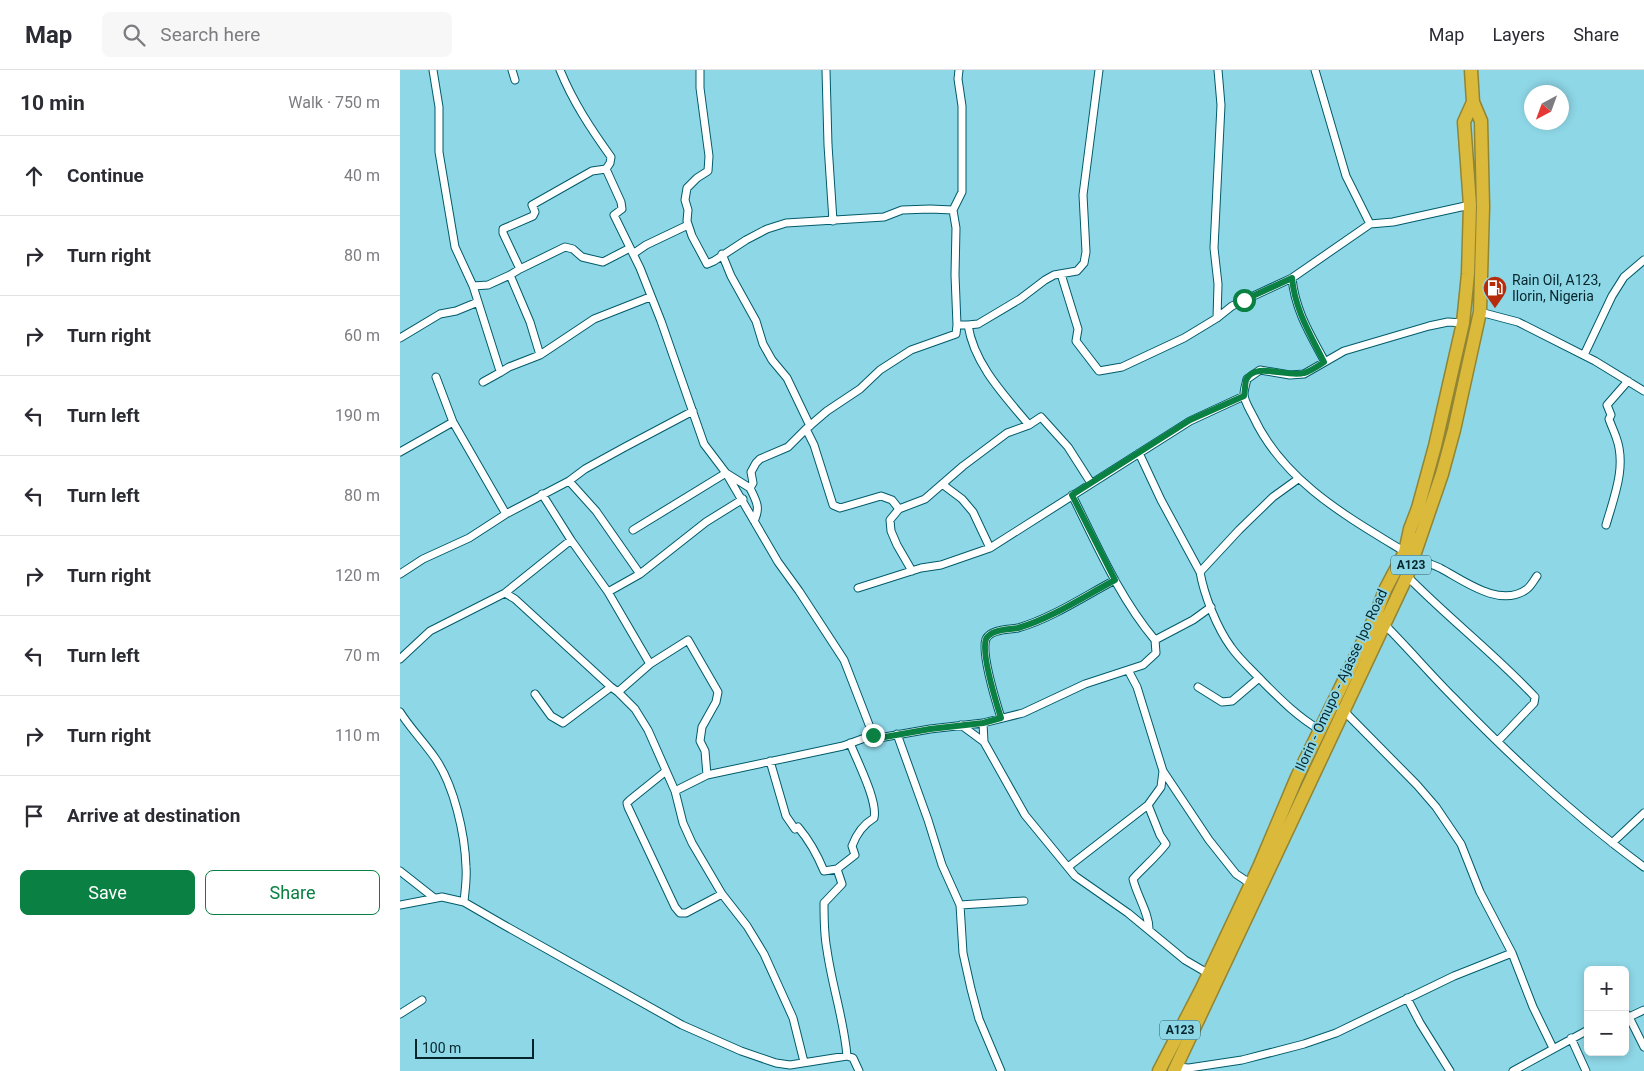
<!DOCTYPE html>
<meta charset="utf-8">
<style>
:root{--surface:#fff;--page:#f7f7f7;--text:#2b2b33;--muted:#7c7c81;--line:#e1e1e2;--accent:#0b8043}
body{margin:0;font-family:Roboto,sans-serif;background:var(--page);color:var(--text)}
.controls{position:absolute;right:15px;bottom:15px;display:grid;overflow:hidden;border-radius:8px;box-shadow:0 2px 8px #0003}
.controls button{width:45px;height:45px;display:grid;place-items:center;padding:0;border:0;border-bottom:1px solid var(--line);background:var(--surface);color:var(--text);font:25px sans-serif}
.compass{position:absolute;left:1124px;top:15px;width:45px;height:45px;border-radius:50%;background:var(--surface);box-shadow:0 2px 8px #0003;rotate:221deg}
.scale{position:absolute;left:15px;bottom:12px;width:119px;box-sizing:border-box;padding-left:5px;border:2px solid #05252b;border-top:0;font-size:14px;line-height:18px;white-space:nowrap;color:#05252b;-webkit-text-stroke:4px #8ed7e7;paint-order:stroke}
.stop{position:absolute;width:15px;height:15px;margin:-11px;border:4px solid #0b8043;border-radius:50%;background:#fff}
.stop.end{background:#0b8043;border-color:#fff;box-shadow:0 1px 5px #0008}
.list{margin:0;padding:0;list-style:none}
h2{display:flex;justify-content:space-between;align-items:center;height:65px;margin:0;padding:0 20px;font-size:21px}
h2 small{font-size:16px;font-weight:400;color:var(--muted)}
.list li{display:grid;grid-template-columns:32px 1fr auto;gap:15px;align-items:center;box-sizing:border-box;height:80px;padding:0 20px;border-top:1px solid var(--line)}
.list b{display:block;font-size:19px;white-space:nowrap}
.list em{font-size:16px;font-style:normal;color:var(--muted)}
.actions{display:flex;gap:10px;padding:15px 20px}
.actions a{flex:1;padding:11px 0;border:1px solid var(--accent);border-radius:8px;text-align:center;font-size:18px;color:var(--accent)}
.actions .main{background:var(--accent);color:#fff}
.icon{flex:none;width:28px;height:28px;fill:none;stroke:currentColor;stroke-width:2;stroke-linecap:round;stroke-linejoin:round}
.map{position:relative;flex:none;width:1244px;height:1001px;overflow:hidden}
header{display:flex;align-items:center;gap:30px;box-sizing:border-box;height:70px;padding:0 25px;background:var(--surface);border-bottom:1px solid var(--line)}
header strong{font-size:24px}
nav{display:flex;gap:28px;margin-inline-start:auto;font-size:18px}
.search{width:350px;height:45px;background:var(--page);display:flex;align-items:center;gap:12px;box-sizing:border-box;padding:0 18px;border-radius:8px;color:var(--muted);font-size:19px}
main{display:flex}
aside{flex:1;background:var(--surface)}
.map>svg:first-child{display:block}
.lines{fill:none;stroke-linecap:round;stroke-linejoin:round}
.street-casing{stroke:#005b6a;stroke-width:9}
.highway-casing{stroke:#908535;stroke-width:15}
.street{stroke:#fff;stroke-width:7}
.highway{stroke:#dbb93b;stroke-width:12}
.route{stroke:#0b8043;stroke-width:6}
.labels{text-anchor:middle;stroke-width:4;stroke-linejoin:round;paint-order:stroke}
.shield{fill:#8ed7e7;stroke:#2e5a63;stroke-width:1}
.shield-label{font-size:12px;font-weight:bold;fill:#05252b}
.poi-label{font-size:14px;fill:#05252b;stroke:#8ed7e7;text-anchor:start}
.street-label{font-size:14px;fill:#05252b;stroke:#8ed7e7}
</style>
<header>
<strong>Map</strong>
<div class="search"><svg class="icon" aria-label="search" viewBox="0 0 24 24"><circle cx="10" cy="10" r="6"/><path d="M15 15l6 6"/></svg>Search here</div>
<nav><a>Map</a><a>Layers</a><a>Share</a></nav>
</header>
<main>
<aside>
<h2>10 min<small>Walk · 750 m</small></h2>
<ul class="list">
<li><svg class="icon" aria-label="ahead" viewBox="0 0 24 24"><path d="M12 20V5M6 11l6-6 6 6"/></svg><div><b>Continue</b></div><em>40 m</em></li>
<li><svg class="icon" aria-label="right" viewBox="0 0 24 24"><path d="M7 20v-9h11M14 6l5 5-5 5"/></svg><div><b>Turn right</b></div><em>80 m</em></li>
<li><svg class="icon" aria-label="right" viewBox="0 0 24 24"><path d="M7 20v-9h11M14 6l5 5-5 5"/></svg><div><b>Turn right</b></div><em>60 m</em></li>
<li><svg class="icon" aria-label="left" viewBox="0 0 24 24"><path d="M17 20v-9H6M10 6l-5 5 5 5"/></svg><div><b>Turn left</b></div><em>190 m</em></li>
<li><svg class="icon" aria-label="left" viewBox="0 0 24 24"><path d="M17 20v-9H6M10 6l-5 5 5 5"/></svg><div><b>Turn left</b></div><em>80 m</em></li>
<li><svg class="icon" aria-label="right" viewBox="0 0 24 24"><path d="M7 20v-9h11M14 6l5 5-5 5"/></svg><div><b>Turn right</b></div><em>120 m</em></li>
<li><svg class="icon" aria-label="left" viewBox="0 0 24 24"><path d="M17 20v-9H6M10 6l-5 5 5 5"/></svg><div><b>Turn left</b></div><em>70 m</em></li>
<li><svg class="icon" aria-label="right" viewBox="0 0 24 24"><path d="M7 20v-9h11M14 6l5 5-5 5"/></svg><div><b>Turn right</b></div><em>110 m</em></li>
<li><svg class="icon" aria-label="arrive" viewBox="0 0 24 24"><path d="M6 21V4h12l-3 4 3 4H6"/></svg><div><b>Arrive at destination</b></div></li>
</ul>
<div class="actions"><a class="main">Save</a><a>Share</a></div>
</aside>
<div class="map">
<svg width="1244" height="1001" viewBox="0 0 1244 1001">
<rect width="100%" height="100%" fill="#8ed7e7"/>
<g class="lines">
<defs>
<path id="street" d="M 33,0 L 39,37 L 39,82 L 55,177 L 73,216 L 99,298 L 101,302 L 109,297 L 140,285
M 112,0 L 115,10
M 160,0 C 173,32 191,59 211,87 L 210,93 L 206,99 L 221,132 L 222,139 L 214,145 L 240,198 L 261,251 L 304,374 L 326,403 L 378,492 L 399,521 L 444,590 L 473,665
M 300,0 L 300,18 L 309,86 L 308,101 L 297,108 L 287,118 L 285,130 L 288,140 L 287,151 L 292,166 L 307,194 L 314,191 L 346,170 L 367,159 L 386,153 L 484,147 L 502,140 L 530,139 L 553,140
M 426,0 L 428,75 L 433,151
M 915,0 L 946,106 L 970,154
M 233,184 L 246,175 L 288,155
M 322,184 L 331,206 L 356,251 L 363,274 L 372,290 L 387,308 L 410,356
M 120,199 L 103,163 L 103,159 L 133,146 L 135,142 L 132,135 L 192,101 L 206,99
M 661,204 L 678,259 L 676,271 L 699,301 L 722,297 L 784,268 L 817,248 L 832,236 L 892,208 L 970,154 L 993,152 L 1070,135
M 110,205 L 120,199 L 165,177 L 173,179 L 182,187 L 203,192 L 230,178
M 892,208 C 895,240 910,264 925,292
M 73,216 L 88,215 L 110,205 L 130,252 L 140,285 L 194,249 L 250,227
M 1080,242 L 1118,252 L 1195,291 L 1244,321
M 817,248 L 818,214 L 814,178 L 821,35 L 818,0
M 557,255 L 568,255 C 574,294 604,325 629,355
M 568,255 L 578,254 L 620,229 L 645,210 L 654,205 L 677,201 L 684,193 L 686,182 L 683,125 L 699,0
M 0,268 L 40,244 L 56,241 L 78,232
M 1184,285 L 1212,226 L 1224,207 L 1244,190
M 36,307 L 53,352 L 106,444
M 83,312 L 101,302
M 406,359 L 414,375 L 433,435 L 440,438 L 481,426 L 492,430 L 499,439
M 0,382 L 53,352
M 739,383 L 761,430 L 800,502 C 804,525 817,558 831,577 C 840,590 853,601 864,613 C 882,631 898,647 920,660
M 169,411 L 196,441 L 240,504
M 542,414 L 562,429 L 573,442 L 590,478
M 350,418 C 356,431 361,437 354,451
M 142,424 L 171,470 L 208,522 L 250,594
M 672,425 C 697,475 719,527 755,570
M 1206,455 C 1214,427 1227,396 1216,367 C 1214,361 1211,355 1209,349 L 1211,345 L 1207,335 L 1228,311
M 233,460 L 326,403 L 350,418 L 353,413 L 351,402 L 356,393 L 360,389 L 388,377 L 406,359 L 427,341 L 460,319 L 480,300 L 511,280 L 556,264 L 557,255 L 555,205 L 556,158 L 553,140 L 562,122 L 562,36 L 558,9 L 559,0
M 1005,482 C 946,446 883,411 853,346 C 850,340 844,331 844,324 C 844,320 846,314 847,309 L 860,300 L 890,305 L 904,304 L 944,281 L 1029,256 L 1048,252 L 1063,253
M 1014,487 C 1022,491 1031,494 1040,498 C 1063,510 1100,539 1127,519 C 1131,516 1134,510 1137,506
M 512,501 L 497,475 L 491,461 L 490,450 L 499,439 L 525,429 L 563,396 L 607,363 L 629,355 L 641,347 L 668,377 L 691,413
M 800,502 L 839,460 L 873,427 L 898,409
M 0,504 L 23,489 L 69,468 L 106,444 L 169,411 L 185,399 L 225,377 L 293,341
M 1007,506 C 1048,548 1095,584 1135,627 L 1134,633 L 1098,671
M 458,518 L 521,498 L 541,495 L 590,478 L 790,351 L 844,326
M 208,522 L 240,504 L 306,452 L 343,429
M 105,523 L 115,529 L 211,617 L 218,622 L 235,639 L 248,660 L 275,721 L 283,753 L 292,773 L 322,824 L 347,856 L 364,884 L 393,948 L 404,992
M 984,554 C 1008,578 1030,604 1054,628 C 1112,688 1177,748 1244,797
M 0,589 L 30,561 L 105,523 L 171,470
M 798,617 L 822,632 L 832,631 L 859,608
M 218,622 L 250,594 L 288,570 L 318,622 L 316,632 L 302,657 L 300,671 L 305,681 L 307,705
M 135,624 L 151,646 L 163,653 L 211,617
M 943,640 L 1017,715 L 1036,737 L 1061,774 L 1080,822 L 1112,883 L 1133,937 L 1153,978
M 0,642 C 10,658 24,672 35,688 C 54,715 65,764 66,797 C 67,809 65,820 64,832
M 601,648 C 596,632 581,583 586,569 C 591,559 608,560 618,558 C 652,548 683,527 715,510
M 583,653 L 584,672
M 561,655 L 584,672 L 625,745 L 675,806 L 728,843 L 785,890 L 809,904
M 497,664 L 528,750 L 542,795 L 560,835 L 563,883 L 571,919 L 579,949 L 601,1001
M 370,691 L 386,746 L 395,759 L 398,757 C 409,770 417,784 424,801 L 437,799
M 266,701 L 230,730 L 227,733 L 228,737 L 275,837 L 280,843 L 286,843 L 322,824
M 763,701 L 809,770 L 836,804 L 851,814
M 275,721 L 307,705 L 443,676 L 473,665 L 479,668 L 530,659 L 583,653 L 623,643 L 685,614 L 743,595 L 756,583 L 755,570 L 793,550 L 811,537
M 748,735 L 760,765 L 766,774 C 756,787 744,797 733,809 C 737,826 749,843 749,859
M 1212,773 L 1244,743
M 668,797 L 748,735 L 761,717 L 763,701 L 737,617 L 728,600
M 0,801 L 33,827
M 0,835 L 42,827 L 64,832 L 102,854 L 282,955 L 341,981 L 376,993 L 390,995 L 447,986 L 453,988 L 459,1001
M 560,835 L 624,831
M 1007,928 L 1020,953 L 1050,1001
M 1225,943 L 1229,947 L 1244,940
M 0,944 L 22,930
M 1229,947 L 1244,977
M 1171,968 L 1186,1001
M 447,986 C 444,950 432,916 427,880 C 424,865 424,849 424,833 L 442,814 L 437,799 L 455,785 L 452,776 C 456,765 464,754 474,748 C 478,731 457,691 450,673
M 776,997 L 789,998 L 842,990 L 904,974 L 936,963 L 1054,906 L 1112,883
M 1113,1001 L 1188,960"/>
<path id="highway" d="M 759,1001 L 802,918 L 859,797 L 897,707 L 975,547 L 985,520 L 1005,482 L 1010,459 L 1018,438 L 1035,376 L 1063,253 L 1068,204 L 1070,135 L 1064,52 L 1073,32
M 774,1001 L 1007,506 L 1042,404 L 1054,360 L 1080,242 L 1083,137 L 1081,51 L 1073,32 L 1071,0"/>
</defs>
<use href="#street" class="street-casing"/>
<use href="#highway" class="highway-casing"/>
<use href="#street" class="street"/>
<use href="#highway" class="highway"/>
</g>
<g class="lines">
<path class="route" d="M 473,665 L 479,668 L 530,659 L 583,653 L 601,648 C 596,632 581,583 586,569 C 591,559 608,560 618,558 C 652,548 683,527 715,510 L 672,425 L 790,350 L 844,326 C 845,321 845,315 846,310 C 854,291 888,308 904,303 C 911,301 918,296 924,292 C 910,264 895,240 892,208 L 844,230"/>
</g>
<defs>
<symbol id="fuel-pin" viewBox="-11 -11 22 30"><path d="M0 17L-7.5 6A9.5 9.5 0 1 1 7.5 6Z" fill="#b62b0a" stroke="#8ed7e7"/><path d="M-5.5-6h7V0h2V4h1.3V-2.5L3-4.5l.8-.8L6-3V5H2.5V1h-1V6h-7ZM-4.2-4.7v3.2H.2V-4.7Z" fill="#fff"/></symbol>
</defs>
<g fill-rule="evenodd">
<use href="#fuel-pin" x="1081" y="204" width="28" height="38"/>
</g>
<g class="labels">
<g class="shield">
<rect x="991" y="485.5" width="40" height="19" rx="4"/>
<rect x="760" y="950.5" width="40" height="19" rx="4"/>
</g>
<g class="shield-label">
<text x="1011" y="499">A123</text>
<text x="780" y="964">A123</text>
</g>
<g class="poi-label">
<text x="1112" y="215">Rain Oil, A123,<tspan x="1112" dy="16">Ilorin, Nigeria</tspan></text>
</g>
<g class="street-label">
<text transform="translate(941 610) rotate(-65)" y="5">Ilorin - Omupo - Ajasse Ipo Road</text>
</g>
</g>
</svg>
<div class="controls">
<button>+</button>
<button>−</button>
</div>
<svg class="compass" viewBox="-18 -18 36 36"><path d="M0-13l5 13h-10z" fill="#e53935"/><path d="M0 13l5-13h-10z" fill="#7c7c81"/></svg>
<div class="scale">100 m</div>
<div class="stop" style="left:844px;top:230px"></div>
<div class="stop end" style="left:473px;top:665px"></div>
</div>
</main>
